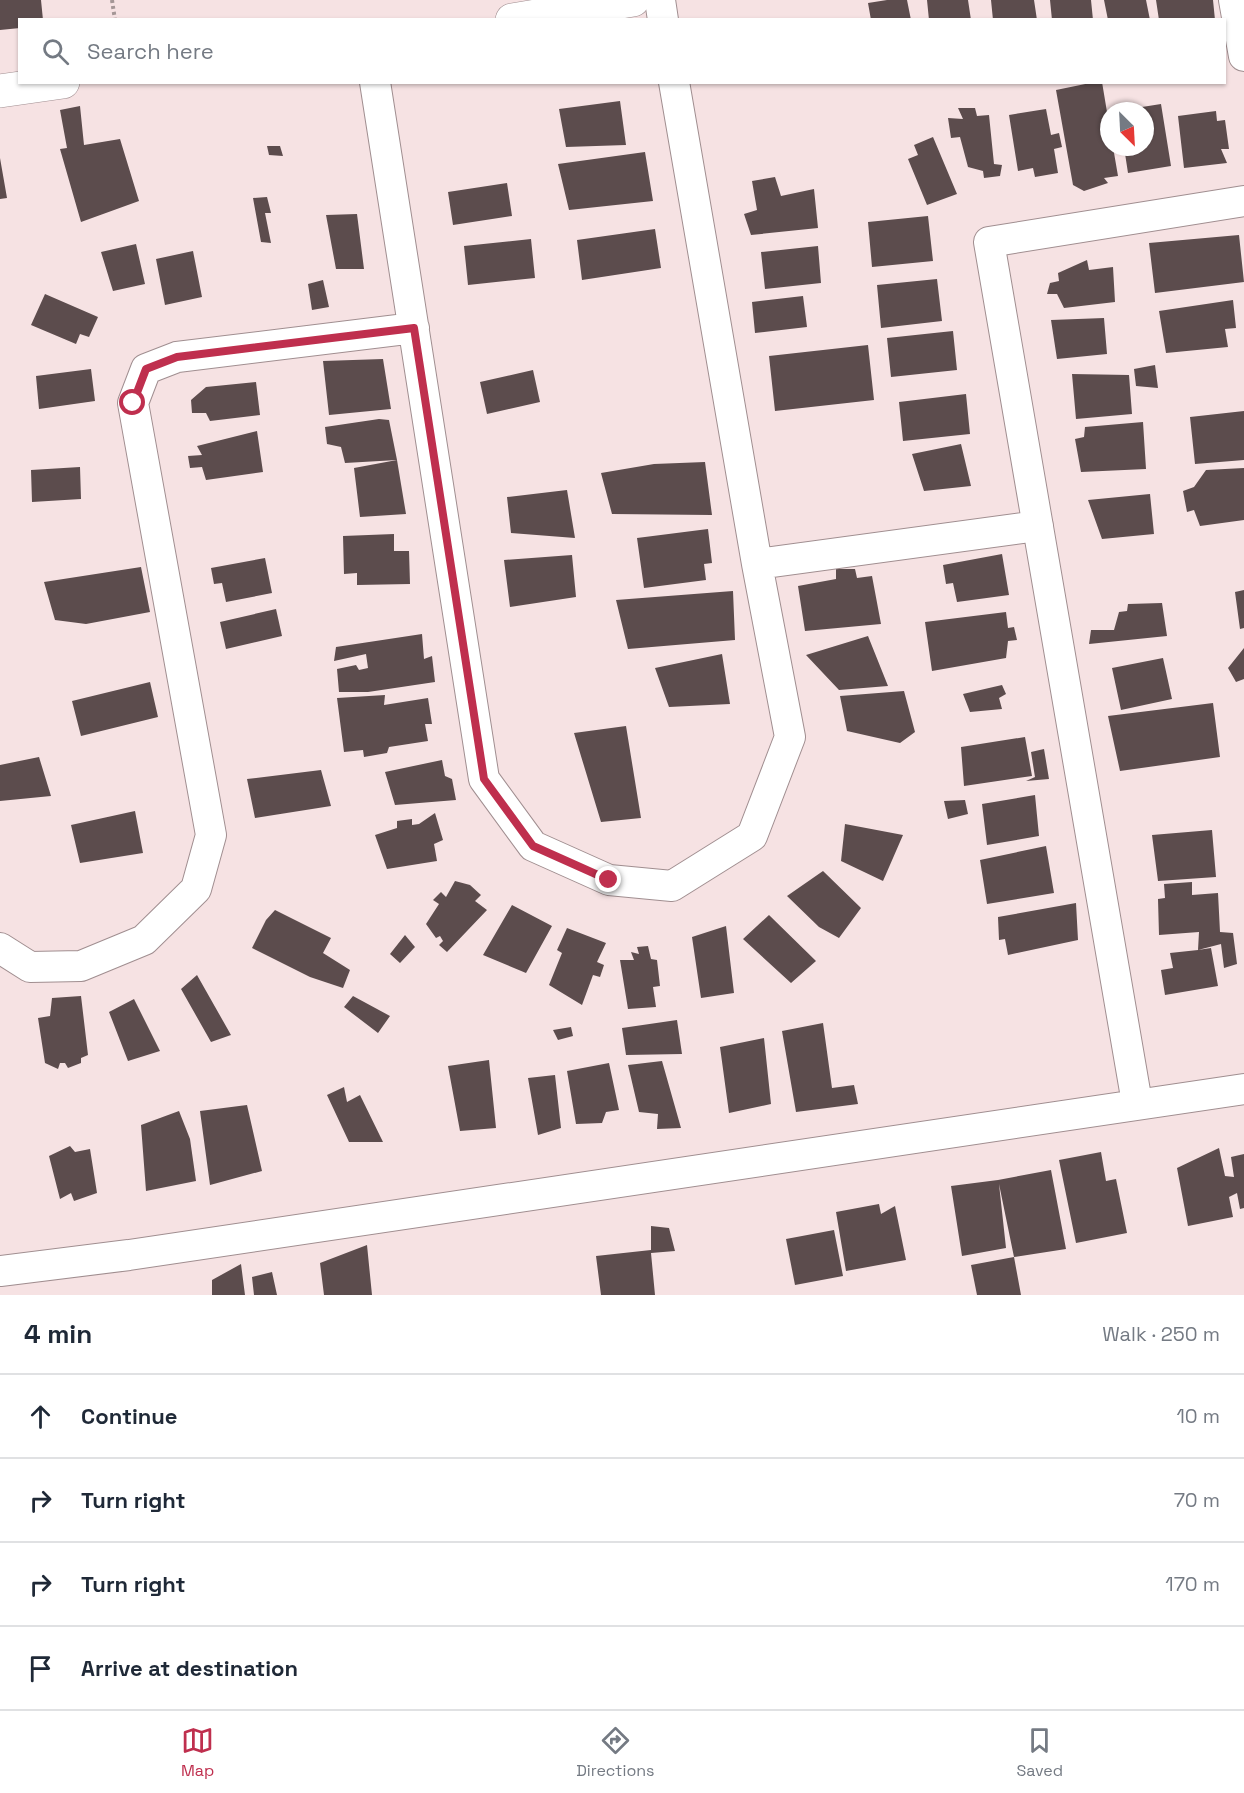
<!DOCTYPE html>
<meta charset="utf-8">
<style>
:root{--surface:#fff;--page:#f6f6f7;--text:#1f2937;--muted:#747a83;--line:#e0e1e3;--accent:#bf2f4e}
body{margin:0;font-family:"Space Grotesk",sans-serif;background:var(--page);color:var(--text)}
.compass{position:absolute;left:1100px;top:102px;width:54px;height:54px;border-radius:50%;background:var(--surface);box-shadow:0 2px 4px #0004;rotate:156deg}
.stop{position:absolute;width:18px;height:18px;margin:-14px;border:4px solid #bf2f4e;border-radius:50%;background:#fff}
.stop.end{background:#bf2f4e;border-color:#fff;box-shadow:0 2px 6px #0008}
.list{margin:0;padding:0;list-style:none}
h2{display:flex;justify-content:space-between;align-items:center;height:78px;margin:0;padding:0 24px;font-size:26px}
h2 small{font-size:20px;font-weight:400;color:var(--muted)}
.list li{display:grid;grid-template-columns:39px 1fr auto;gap:18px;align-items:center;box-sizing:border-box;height:84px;padding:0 24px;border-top:2px solid var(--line)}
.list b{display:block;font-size:22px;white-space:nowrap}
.list em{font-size:20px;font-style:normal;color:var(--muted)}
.icon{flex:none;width:33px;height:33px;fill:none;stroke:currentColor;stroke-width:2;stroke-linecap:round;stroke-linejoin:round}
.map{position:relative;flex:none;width:1244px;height:1295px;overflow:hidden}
.search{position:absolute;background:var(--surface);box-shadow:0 2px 4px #0004;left:18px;right:18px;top:18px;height:66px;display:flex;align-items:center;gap:15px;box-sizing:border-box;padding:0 21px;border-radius:0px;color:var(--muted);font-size:22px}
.sheet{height:414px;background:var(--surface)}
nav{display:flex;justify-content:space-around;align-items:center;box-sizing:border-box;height:84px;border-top:2px solid var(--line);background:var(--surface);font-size:16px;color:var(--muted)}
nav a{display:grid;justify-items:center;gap:3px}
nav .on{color:var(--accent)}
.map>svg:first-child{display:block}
.building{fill:#5c4c4d}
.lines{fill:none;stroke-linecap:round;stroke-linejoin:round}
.minor-casing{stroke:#a08e90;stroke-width:32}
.tertiary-casing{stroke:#a08e90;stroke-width:34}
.path{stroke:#a49696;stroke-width:4;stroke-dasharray:3 3;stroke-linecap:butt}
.minor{stroke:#fff;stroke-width:30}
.tertiary{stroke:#fff;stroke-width:33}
.route{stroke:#bf2f4e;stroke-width:8}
</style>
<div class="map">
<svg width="1244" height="1295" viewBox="0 0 1244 1295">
<rect width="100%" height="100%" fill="#f6e2e3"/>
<path class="building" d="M 0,0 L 41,0 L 43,20 L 20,20 L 20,28 L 0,30 Z
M 887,0 L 907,0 L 911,20 L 871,20 L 868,3 Z
M 927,0 L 968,0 L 971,20 L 929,20 Z
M 991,0 L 1034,0 L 1037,20 L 993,20 Z
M 1050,0 L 1091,0 L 1093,20 L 1052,20 Z
M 1104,0 L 1146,0 L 1150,20 L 1108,20 Z
M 1156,0 L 1213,0 L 1215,20 L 1159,20 Z
M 1095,82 L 1102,82 L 1109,124 L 1109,147 L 1113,147 L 1118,176 L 1104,178 L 1108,183 L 1084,191 L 1073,185 L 1056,90 Z
M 620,101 L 626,145 L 566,147 L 559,109 Z
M 1161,104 L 1171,166 L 1128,173 L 1124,147 L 1145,147 L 1145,111 L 1123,110 Z
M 80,106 L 84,145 L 120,139 L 139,201 L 81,222 L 60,149 L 67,148 L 60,110 Z
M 958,108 L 975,108 L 977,116 L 989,115 L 994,164 L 1002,165 L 1000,176 L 984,178 L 983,171 L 968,167 L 960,137 L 951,138 L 948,118 L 963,119 Z
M 1046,109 L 1051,135 L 1059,133 L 1062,147 L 1054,149 L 1058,173 L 1035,177 L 1033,168 L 1018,171 L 1009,115 Z
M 1216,111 L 1217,121 L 1225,120 L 1229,149 L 1221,149 L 1227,163 L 1184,168 L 1178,116 Z
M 933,137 L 957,194 L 927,205 L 908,159 L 918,155 L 914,145 Z
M 267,146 L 280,146 L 283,156 L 269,155 Z
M 645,152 L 653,201 L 569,210 L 558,164 Z
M 0,158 L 7,198 L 0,199 Z
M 775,177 L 781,196 L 814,189 L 818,228 L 751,235 L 744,214 L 757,210 L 752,181 Z
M 507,183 L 512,216 L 453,225 L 448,192 Z
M 267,197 L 271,213 L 265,213 L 271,243 L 261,242 L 253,198 Z
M 357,214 L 364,269 L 336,269 L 326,215 Z
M 928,216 L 933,261 L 872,267 L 868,222 Z
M 655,229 L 661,268 L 582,280 L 577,240 Z
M 1239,235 L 1244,282 L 1155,293 L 1149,243 Z
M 531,239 L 535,278 L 468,285 L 464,246 Z
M 136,244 L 145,284 L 113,291 L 101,252 Z
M 818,246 L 821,283 L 765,289 L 761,252 Z
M 193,251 L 202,297 L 165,305 L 156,259 Z
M 1087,260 L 1089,270 L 1113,267 L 1115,302 L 1064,308 L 1057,294 L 1047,294 L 1050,283 L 1059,281 L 1058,273 Z
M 937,279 L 942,321 L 881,328 L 877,285 Z
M 323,280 L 329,307 L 312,310 L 308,284 Z
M 45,294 L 98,317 L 89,337 L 80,334 L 76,344 L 31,325 Z
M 803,296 L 807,327 L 755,333 L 752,302 Z
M 1233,300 L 1236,328 L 1225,329 L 1228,347 L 1166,353 L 1159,311 Z
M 1104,318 L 1107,354 L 1057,359 L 1051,320 Z
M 953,331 L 957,370 L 891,377 L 887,338 Z
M 868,345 L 874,400 L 775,411 L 769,356 Z
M 383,359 L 391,409 L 329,415 L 323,361 Z
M 1155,365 L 1158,388 L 1136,386 L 1134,369 Z
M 91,369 L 95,401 L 39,409 L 36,376 Z
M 533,370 L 540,402 L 487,414 L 480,382 Z
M 1072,374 L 1129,375 L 1132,414 L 1076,419 Z
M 256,382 L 260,415 L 210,421 L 206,413 L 192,413 L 191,400 L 206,387 Z
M 966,394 L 970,434 L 903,441 L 899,402 Z
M 1244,411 L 1244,460 L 1195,464 L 1190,417 Z
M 379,419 L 389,420 L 397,460 L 345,463 L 341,447 L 327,444 L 325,427 Z
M 1143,422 L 1146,469 L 1081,472 L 1075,439 L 1084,437 L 1085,427 Z
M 257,431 L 263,472 L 206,480 L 202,467 L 190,468 L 188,456 L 202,455 L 197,446 Z
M 961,444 L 971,486 L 924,491 L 912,454 Z
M 397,460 L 406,514 L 360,517 L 354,468 Z
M 705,462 L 712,515 L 612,514 L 601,473 L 654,464 Z
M 80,467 L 81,499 L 32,502 L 31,470 Z
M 1244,468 L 1244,520 L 1200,526 L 1194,510 L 1187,512 L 1183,491 L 1194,487 L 1206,470 Z
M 567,490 L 575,538 L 511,533 L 507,497 Z
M 1150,494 L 1154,534 L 1102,539 L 1088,500 Z
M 708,529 L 712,563 L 704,564 L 706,580 L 644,588 L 637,538 Z
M 394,534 L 394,551 L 409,551 L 410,584 L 357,585 L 357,573 L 344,574 L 343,536 Z
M 1002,554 L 1009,595 L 957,602 L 953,583 L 946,584 L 943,565 Z
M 572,555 L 576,597 L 510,607 L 504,560 Z
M 265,558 L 272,593 L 226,602 L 222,583 L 214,584 L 211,568 Z
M 141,567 L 150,612 L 86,624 L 55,620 L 44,582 Z
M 836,569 L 855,569 L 857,578 L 872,576 L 881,624 L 805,631 L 798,586 L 836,579 Z
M 1244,590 L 1244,628 L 1240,629 L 1235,592 Z
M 733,591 L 735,640 L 628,649 L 616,600 Z
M 1162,603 L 1167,636 L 1089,644 L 1091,630 L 1114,630 L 1119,612 L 1127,611 L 1128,604 Z
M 276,609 L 282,636 L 226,649 L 220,622 Z
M 1006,612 L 1008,628 L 1014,627 L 1017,640 L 1008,641 L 1006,658 L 932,671 L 925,622 Z
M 422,634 L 424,659 L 432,656 L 435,682 L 368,692 L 339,692 L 337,669 L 356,665 L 359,670 L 368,668 L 366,654 L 334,661 L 336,647 Z
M 868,636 L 888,686 L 839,690 L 806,655 Z
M 1244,648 L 1244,679 L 1236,682 L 1228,668 Z
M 722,654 L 730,704 L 669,707 L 655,668 Z
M 1163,658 L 1172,699 L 1121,710 L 1112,668 Z
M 150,682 L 158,717 L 81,736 L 72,701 Z
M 1002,685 L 1006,694 L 999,698 L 1002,709 L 970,712 L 963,694 Z
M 904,691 L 915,732 L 900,743 L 847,731 L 840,696 Z
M 385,695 L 384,705 L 428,698 L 432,724 L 425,724 L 428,741 L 389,747 L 387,753 L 364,757 L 363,750 L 344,752 L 337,698 Z
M 1213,703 L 1220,757 L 1120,771 L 1108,716 Z
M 626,726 L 641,818 L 601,822 L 574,733 Z
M 1025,737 L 1032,776 L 964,786 L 961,747 Z
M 1044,749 L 1049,779 L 1026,781 L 1035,777 L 1031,752 Z
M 39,757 L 51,796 L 0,801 L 0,765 Z
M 442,760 L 445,776 L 452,779 L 456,800 L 395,805 L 385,772 Z
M 321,770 L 331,806 L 255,818 L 247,779 Z
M 1035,795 L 1039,836 L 987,845 L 982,804 Z
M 965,800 L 968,814 L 948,819 L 944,801 Z
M 135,811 L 143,853 L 80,863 L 71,825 Z
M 435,813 L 443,840 L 434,844 L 437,861 L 387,869 L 375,835 L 397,828 L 397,821 L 412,819 L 412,825 L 419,824 Z
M 845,824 L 903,835 L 883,881 L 841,861 Z
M 1212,830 L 1216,877 L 1158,881 L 1152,835 Z
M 1046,846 L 1054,893 L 987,904 L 980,860 Z
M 823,871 L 861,908 L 839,938 L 819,927 L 787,896 Z
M 455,881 L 470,885 L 481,895 L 475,901 L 487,910 L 447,952 L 439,945 L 443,941 L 440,936 L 436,938 L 426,924 L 439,904 L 433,900 L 441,892 L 446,897 Z
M 1192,882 L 1192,895 L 1218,893 L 1220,932 L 1233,933 L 1237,964 L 1224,968 L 1221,944 L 1198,950 L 1211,948 L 1218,986 L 1165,995 L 1161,970 L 1173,968 L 1170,953 L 1198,950 L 1199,932 L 1159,935 L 1158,899 L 1165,898 L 1164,884 Z
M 1076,903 L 1078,940 L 1008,955 L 1005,939 L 999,940 L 998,917 Z
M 512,905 L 552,926 L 526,973 L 483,955 Z
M 275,910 L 331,938 L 323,953 L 350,970 L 343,988 L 310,977 L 252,948 L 266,920 Z
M 769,915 L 816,961 L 791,983 L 743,939 Z
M 726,926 L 734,993 L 701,998 L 692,937 Z
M 567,928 L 606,943 L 597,962 L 604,965 L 600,977 L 593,975 L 582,1005 L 549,985 L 562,953 L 557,950 Z
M 405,935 L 415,947 L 400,963 L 390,954 Z
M 648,946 L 651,959 L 657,960 L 660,986 L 653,987 L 656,1007 L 628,1009 L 620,960 L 634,960 L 631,952 L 639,954 L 637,947 Z
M 197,975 L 231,1035 L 211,1042 L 181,989 Z
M 81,996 L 88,1055 L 81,1058 L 81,1063 L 68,1068 L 65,1063 L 60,1063 L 58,1069 L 45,1063 L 38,1018 L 50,1016 L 52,998 Z
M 353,996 L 390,1016 L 378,1033 L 344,1007 Z
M 134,999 L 160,1051 L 128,1061 L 109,1012 Z
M 677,1020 L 682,1054 L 626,1055 L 622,1028 Z
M 823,1023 L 832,1088 L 854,1085 L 858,1104 L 796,1112 L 782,1031 Z
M 571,1027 L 573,1036 L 558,1040 L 553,1030 Z
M 764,1038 L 771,1104 L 729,1113 L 720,1047 Z
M 489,1060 L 496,1128 L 460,1131 L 448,1066 Z
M 662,1061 L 681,1128 L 657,1129 L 658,1114 L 639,1112 L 628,1065 Z
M 609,1063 L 619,1110 L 606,1112 L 602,1123 L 576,1124 L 567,1071 Z
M 555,1075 L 561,1128 L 538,1135 L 528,1078 Z
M 344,1087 L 347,1102 L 360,1095 L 383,1142 L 349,1142 L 327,1095 Z
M 247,1105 L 262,1171 L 210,1185 L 200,1111 Z
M 179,1111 L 190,1139 L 196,1181 L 146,1191 L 141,1125 Z
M 70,1146 L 75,1152 L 90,1149 L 97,1193 L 74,1201 L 71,1193 L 60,1199 L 49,1156 Z
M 1219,1148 L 1225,1176 L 1234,1177 L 1231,1157 L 1244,1154 L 1244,1208 L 1240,1209 L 1237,1193 L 1229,1197 L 1233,1217 L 1188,1226 L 1177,1168 Z
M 1101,1152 L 1106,1181 L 1116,1179 L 1127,1233 L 1076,1243 L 1059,1160 Z
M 1051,1170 L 1066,1249 L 1014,1257 L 1021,1295 L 977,1295 L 971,1265 L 1014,1257 L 999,1184 L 1006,1248 L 962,1256 L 951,1186 L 998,1180 Z
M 879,1204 L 881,1214 L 895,1206 L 906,1260 L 846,1271 L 836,1212 Z
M 651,1226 L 669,1228 L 675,1251 L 651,1253 L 655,1295 L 601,1295 L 596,1256 L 651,1250 Z
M 834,1230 L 843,1276 L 795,1285 L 786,1239 Z
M 367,1245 L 372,1295 L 324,1295 L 320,1263 Z
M 241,1264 L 245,1295 L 212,1295 L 212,1280 Z
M 272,1272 L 277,1295 L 254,1295 L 252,1277 Z"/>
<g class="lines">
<defs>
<path id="minor" d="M 660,0 L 663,20
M 1234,0 L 1244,56
M 375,82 L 484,779 L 533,846 L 609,880 L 672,886 L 752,836 L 790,737 L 757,564 L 674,82
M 757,564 L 1038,526
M 0,948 L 30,967 L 81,966 L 144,940 L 196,889 L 211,835 L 133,403 L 146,369 L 177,357 L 414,328
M 1137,1103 L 989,242 L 1244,201
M 0,1271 L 129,1255 L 1244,1089"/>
<path id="tertiary" d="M 512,20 L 633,0
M 0,91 L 63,82"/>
</defs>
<use href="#minor" class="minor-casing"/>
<use href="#tertiary" class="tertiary-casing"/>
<path class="path" d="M 112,0 L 115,20"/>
<use href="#minor" class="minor"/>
<use href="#tertiary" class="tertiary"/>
</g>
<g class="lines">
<path class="route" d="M 133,403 L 146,369 L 177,357 L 414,328 L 484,779 L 533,846 L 609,880"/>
</g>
</svg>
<svg class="compass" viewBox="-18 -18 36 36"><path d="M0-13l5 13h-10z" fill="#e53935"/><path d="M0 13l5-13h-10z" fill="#747a83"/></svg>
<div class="stop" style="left:133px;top:403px"></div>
<div class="stop end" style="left:609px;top:880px"></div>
<div class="search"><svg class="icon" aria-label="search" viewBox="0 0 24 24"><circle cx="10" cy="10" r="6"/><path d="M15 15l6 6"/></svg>Search here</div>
</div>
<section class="sheet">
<h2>4 min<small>Walk · 250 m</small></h2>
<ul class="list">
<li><svg class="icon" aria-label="ahead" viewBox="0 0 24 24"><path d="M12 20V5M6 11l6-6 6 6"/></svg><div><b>Continue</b></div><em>10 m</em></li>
<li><svg class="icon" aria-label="right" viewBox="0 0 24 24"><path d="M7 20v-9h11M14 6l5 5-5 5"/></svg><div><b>Turn right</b></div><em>70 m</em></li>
<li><svg class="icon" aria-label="right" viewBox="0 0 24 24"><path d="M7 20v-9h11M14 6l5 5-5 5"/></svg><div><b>Turn right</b></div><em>170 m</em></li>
<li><svg class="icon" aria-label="arrive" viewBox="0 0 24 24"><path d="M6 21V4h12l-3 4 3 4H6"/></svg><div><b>Arrive at destination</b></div></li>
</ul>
</section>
<nav>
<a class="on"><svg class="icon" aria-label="map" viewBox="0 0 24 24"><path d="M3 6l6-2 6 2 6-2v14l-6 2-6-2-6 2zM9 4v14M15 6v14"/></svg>Map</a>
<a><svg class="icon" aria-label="directions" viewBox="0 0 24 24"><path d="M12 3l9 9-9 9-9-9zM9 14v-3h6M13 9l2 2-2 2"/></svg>Directions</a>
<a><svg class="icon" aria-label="saved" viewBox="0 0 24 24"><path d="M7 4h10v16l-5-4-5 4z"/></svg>Saved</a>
</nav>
